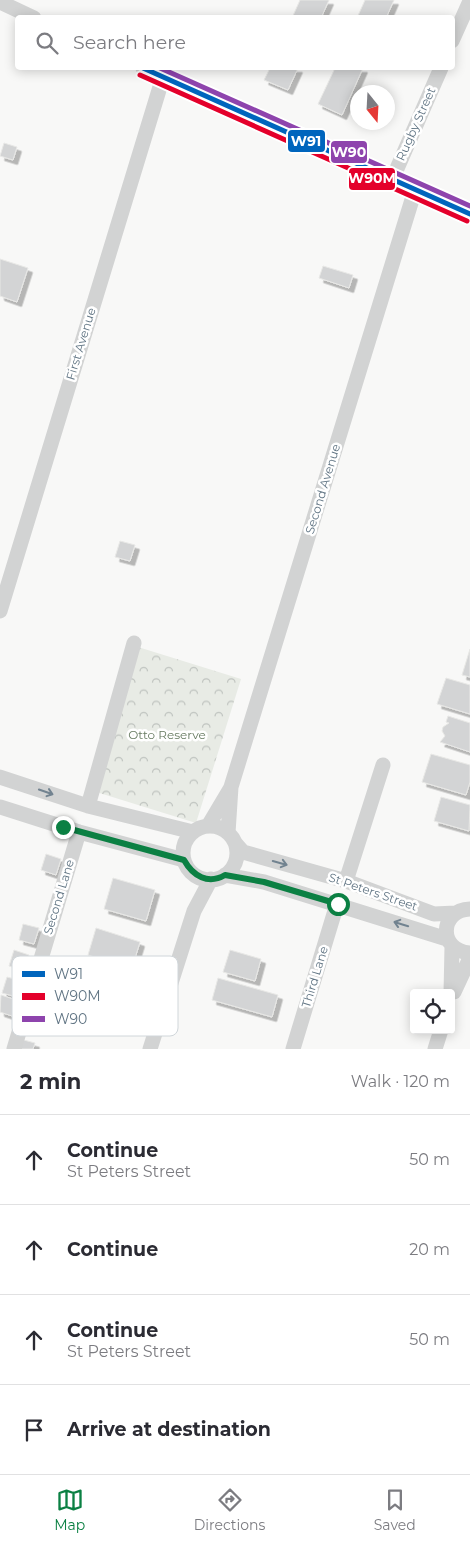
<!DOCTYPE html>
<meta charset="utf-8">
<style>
:root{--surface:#fff;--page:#f2f2f3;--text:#2b2b33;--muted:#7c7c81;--line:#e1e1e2;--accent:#0b8043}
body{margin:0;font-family:Montserrat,sans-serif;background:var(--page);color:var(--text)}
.controls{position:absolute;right:15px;bottom:15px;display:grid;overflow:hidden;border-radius:5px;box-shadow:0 2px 12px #0003}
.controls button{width:45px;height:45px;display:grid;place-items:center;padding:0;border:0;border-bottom:1px solid var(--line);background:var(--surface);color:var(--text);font:25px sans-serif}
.compass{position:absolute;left:350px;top:85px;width:45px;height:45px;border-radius:50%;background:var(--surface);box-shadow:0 2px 12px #0003;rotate:162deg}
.stop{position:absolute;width:15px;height:15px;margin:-11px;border:4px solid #0b8043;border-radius:50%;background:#fff}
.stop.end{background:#0b8043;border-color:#fff;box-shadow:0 1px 5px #0008}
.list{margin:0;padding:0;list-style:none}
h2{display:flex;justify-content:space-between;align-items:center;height:65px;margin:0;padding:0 20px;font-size:21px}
h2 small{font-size:16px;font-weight:400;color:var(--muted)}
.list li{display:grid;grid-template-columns:32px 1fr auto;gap:15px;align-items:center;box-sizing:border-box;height:90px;padding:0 20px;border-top:1px solid var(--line)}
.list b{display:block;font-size:19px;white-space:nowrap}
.list p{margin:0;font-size:16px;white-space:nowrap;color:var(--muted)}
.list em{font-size:16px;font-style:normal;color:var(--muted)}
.icon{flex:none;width:28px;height:28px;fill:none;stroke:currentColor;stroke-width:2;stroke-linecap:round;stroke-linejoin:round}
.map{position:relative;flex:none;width:470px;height:1049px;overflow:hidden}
.search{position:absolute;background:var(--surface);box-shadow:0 2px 12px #0003;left:15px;right:15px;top:15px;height:55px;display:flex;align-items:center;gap:12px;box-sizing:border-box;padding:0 18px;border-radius:5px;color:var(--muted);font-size:19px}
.sheet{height:425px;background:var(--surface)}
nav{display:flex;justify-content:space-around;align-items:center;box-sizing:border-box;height:70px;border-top:1px solid var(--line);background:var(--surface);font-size:14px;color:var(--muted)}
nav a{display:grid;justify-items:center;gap:2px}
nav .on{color:var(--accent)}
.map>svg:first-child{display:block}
.park{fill:url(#park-crowns)}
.building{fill:#d3d4d5;stroke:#e8e8e6;filter:url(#shadow)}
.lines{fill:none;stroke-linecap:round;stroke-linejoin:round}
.minor{stroke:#d2d3d3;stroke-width:15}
.bus-1-casing{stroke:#fff;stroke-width:9}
.bus-2-casing{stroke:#fff;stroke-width:9}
.bus-3-casing{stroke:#fff;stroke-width:9}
.bus-1{stroke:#0065bd;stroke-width:5}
.bus-2{stroke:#e4002b;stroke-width:5}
.bus-3{stroke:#8e44ad;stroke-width:5}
.oneway{stroke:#728390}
.route{stroke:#0b8043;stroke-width:6}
.labels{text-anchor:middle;stroke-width:5;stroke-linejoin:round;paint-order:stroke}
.street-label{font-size:12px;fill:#617584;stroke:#fff}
.park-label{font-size:12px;fill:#667a60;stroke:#fff}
.key{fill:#fff;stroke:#d0d6da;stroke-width:1}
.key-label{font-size:14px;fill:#617584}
.line-badge{stroke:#fff;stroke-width:2}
.badge-label{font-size:14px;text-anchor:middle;font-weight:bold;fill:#fff}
</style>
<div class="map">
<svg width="470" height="1049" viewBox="0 0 470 1049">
<defs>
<pattern id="park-crowns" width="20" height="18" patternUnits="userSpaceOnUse" patternTransform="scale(1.25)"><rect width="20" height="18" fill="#e8ebe5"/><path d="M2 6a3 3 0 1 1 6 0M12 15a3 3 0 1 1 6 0" fill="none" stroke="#bfc3bf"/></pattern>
<filter id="shadow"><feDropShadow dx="4.5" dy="4.5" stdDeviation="0" flood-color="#0004"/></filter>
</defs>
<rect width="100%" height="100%" fill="#f8f8f7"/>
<path class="park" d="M 138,647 L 241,679 L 196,823 L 93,791 Z"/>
<path class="building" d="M 300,0 L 329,0 L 321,18 L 292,18 Z
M 365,0 L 394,0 L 386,18 L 357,18 Z
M 270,68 L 298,68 L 288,90 L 264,80 Z
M 335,68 L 363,68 L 342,115 L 318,104 Z
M 4,143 L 17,147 L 13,160 L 0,156 Z
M 0,259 L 28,268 L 17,302 L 0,296 Z
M 323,266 L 353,275 L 349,288 L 319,278 Z
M 120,541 L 135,545 L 130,561 L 115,557 Z
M 470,649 L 470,677 L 462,675 Z
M 446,678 L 470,685 L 470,714 L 437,704 Z
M 448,716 L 470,723 L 470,752 L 440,742 L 445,736 L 442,731 L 443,727 L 449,723 L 446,722 Z
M 431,754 L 470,765 L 470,782 L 466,795 L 422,782 Z
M 441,797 L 470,805 L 469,831 L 434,821 Z
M 46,854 L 61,859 L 56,875 L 41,870 Z
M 113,878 L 155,890 L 146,921 L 104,909 Z
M 23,924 L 39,928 L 34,944 L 19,940 Z
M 96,928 L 140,942 L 132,968 L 88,955 Z
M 14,950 L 29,955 L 25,971 L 9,966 Z
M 230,950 L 261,959 L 255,981 L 223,972 Z
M 7,977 L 22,981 L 17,997 L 2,993 Z
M 218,978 L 278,995 L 272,1017 L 212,1000 Z
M 1,995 L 16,1000 L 12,1016 L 0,1012 Z
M 20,1039 L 35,1043 L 33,1049 L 17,1049 Z"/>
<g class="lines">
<path class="minor" d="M 0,2 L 34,18
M 452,41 L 470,1
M 143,68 L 470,214
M 392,180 L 441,68
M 0,611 L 163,77
M 0,777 L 88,806 L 193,832
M 88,806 L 134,643
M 0,807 L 79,832 L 184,860
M 208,826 L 230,789
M183 853a27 27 0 1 1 54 0a27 27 0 1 1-54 0Z
M 228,833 L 231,787 L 415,190
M 236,844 L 243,852 L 346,881 L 434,914 L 456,913
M 225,875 L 264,882 L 447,939
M 346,881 L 383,765
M 470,909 C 439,910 438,951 470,953
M 454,992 L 470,958
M 451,993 L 452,947
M 14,1049 L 79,832
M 150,1049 L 194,911 L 211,879
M 293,1049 L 337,904
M 435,1049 L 441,1030"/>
<defs>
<path id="bus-1" d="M 143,68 L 470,214"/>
<path id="bus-2" d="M 140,75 L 467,221"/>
<path id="bus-3" d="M 160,68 L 470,206"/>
</defs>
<use href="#bus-1" class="bus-1-casing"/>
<use href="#bus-2" class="bus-2-casing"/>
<use href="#bus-3" class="bus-3-casing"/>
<use href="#bus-1" class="bus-1"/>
<use href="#bus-2" class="bus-2"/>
<use href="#bus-3" class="bus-3"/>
</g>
<defs><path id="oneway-shaft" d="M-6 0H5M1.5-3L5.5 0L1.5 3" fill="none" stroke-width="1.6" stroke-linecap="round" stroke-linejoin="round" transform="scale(1.25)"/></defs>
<g class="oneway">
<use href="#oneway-shaft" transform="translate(46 792) rotate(19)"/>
<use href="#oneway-shaft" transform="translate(280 863) rotate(16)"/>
<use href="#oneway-shaft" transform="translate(401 924) rotate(-163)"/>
</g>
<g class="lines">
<path class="route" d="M 63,827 L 184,860 C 193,876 208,885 225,875 L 264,882 L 338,904"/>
</g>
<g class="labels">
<g class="street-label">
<text transform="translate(416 124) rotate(-66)" y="4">Rugby Street</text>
<text transform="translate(81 344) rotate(-73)" y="4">First Avenue</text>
<text transform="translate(323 489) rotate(-73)" y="4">Second Avenue</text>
<text transform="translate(373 892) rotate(19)" y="4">St Peters Street</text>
<text transform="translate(59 897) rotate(-73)" y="4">Second Lane</text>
<text transform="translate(315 977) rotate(-73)" y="4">Third Lane</text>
</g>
<g class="park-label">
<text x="167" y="739">Otto Reserve</text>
</g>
</g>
<rect x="12" y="956" width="166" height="80" rx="8" class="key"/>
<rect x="22" y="971" width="23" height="6" fill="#0065bd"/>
<rect x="22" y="993" width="23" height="7" fill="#e4002b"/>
<rect x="22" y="1016" width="23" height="6" fill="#8e44ad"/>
<g class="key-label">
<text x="54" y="979">W91</text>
<text x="54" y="1001">W90M</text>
<text x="54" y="1024">W90</text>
</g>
<g class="line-badge">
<rect x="287" y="129" width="39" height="24" rx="5" fill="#0065bd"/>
<rect x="330" y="140" width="38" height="24" rx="5" fill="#8e44ad"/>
<rect x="348" y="167" width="48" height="24" rx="5" fill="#e4002b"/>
</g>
<g class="badge-label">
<text x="306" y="146">W91</text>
<text x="349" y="157">W90</text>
<text x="372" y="183">W90M</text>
</g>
</svg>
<div class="controls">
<button><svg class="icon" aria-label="locate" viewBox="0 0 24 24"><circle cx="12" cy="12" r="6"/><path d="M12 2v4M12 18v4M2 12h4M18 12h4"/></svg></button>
</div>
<svg class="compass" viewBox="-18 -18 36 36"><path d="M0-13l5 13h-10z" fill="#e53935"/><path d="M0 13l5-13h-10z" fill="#7c7c81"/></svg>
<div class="stop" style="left:338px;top:904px"></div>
<div class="stop end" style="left:63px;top:827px"></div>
<div class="search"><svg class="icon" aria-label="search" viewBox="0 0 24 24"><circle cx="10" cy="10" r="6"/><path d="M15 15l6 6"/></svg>Search here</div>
</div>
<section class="sheet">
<h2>2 min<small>Walk · 120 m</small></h2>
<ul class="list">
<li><svg class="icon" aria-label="ahead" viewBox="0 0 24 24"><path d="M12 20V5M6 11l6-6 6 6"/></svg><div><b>Continue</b><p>St Peters Street</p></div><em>50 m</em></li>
<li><svg class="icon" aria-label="ahead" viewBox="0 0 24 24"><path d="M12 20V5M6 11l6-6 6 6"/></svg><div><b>Continue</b></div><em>20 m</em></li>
<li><svg class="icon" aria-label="ahead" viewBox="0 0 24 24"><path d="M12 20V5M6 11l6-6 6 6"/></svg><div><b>Continue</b><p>St Peters Street</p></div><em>50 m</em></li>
<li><svg class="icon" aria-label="arrive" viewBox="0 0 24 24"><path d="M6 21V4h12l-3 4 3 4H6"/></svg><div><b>Arrive at destination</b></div></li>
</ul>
</section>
<nav>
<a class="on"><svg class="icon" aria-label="map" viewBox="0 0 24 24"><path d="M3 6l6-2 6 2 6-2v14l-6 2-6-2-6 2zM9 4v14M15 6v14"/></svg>Map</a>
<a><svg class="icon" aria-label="directions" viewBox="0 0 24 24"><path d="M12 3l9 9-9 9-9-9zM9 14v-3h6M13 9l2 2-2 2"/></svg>Directions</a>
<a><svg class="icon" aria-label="saved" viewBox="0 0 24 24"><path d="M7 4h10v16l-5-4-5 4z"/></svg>Saved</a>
</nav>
